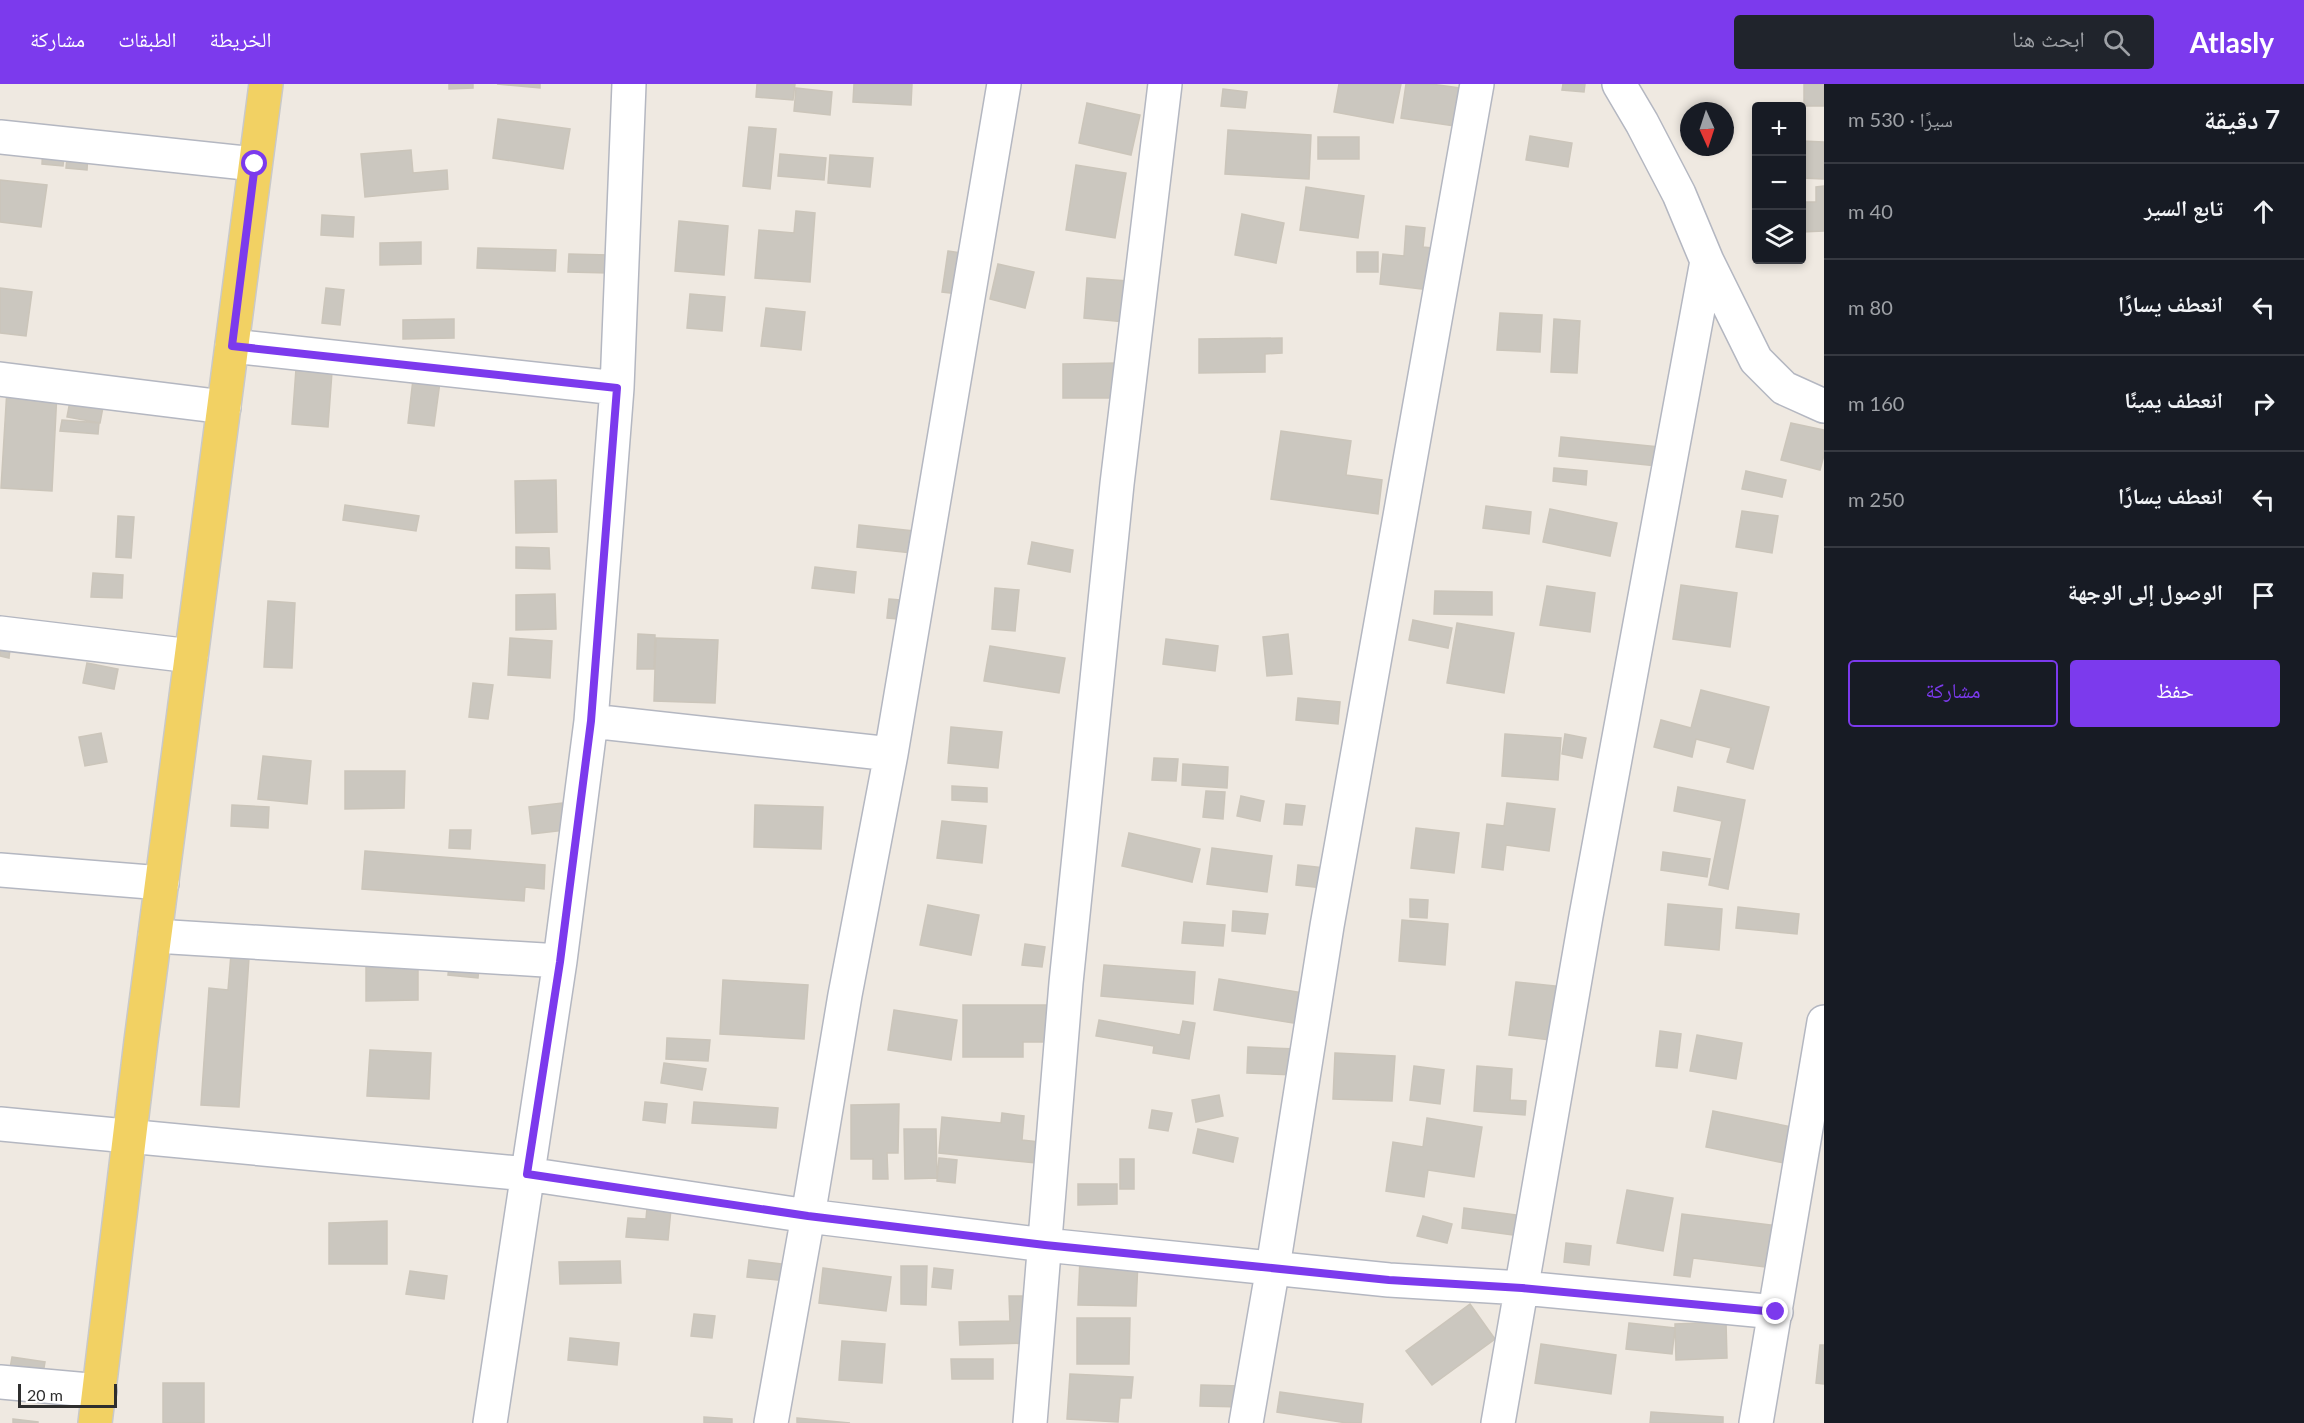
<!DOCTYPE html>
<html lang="ar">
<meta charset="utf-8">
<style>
:root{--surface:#171b24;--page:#20242c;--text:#f1f3f6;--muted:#9ea1a6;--line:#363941;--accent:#7c3aed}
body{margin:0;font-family:Lato,"Noto Naskh Arabic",sans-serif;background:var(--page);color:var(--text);direction:rtl}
.controls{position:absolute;right:18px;top:18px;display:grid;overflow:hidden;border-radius:6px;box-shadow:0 3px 9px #0003}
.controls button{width:54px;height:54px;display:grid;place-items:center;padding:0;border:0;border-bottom:2px solid var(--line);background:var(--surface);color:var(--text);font:30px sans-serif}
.compass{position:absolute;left:1680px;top:18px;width:54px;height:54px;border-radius:50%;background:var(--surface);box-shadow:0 3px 9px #0003;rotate:177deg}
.scale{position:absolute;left:18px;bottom:15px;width:99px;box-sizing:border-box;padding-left:6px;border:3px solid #2e2e2e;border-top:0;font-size:16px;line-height:21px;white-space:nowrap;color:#2e2e2e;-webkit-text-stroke:4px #fff;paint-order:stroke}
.stop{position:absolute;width:18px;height:18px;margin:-14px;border:4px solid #7c3aed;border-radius:50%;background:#fff}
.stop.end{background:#7c3aed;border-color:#fff;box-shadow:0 2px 6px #0008}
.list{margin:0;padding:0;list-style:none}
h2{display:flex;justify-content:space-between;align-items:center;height:78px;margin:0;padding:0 24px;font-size:26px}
h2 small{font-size:20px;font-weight:400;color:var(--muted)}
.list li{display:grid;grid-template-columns:39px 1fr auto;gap:18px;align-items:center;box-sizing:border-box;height:96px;padding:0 24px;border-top:2px solid var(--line)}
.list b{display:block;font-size:22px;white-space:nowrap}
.list em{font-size:20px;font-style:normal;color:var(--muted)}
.actions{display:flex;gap:12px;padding:18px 24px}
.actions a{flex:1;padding:14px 0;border:2px solid var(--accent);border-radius:6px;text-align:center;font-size:21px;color:var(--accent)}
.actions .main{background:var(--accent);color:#fff}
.icon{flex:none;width:33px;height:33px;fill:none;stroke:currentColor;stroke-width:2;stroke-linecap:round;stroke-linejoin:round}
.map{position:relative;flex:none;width:1824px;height:1339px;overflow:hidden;direction:ltr}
header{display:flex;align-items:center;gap:36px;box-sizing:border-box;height:84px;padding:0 30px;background:var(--accent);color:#fff}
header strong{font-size:28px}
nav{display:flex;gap:33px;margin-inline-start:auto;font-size:21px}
.search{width:420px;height:54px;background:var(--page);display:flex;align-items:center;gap:15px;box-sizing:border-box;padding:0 21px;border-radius:6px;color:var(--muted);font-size:22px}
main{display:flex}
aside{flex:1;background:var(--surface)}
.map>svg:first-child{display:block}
.building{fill:#cbc7bf;stroke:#cbc5ba;stroke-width:1.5}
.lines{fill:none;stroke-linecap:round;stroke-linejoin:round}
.minor-casing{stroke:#b4b7c1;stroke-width:36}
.major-casing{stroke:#c9c9c9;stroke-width:36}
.minor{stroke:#fff;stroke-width:33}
.major{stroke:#f2d163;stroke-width:33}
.route{stroke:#7c3aed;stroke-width:8}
</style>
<header>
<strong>Atlasly</strong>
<div class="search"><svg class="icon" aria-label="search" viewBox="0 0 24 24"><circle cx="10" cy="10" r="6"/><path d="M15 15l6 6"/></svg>ابحث هنا</div>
<nav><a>الخريطة</a><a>الطبقات</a><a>مشاركة</a></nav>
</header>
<main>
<aside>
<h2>7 دقيقة<small>سيرًا · 530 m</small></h2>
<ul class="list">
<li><svg class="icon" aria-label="ahead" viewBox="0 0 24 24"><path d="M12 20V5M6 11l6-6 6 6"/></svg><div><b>تابع السير</b></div><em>40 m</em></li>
<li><svg class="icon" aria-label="left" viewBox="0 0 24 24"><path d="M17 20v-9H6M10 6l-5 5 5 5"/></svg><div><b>انعطف يسارًا</b></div><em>80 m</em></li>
<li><svg class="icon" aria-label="right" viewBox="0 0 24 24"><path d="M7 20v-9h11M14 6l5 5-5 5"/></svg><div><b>انعطف يمينًا</b></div><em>160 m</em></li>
<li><svg class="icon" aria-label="left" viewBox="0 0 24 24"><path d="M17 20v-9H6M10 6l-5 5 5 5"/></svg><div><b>انعطف يسارًا</b></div><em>250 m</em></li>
<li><svg class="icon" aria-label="arrive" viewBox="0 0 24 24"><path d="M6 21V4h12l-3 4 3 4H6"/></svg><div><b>الوصول إلى الوجهة</b></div></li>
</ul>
<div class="actions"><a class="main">حفظ</a><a>مشاركة</a></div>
</aside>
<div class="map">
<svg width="1824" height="1339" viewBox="0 0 1824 1339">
<rect width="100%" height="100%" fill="#efe9e1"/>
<path class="building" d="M 449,0 L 473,0 L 473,4 L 449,5 Z
M 497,0 L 540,0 L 540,4 Z
M 757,0 L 795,0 L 793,16 L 756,13 Z
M 854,0 L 912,0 L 911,21 L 853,18 Z
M 1339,0 L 1401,0 L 1393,39 L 1334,28 Z
M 1406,0 L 1431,0 L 1467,5 L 1461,43 L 1401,34 Z
M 1563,0 L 1585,0 L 1584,8 L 1562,6 Z
M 1804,0 L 1824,0 L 1824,22 L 1804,22 Z
M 796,4 L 832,8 L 830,31 L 794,27 Z
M 1223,5 L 1247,8 L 1245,24 L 1221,22 Z
M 1087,19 L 1140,31 L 1131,71 L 1079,59 Z
M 498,35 L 570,45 L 563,85 L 493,74 Z
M 749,43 L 776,45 L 770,105 L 743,102 Z
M 1228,46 L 1311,51 L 1309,95 L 1225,90 Z
M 69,52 L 89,53 L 87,86 L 66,84 Z
M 1530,52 L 1572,59 L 1568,83 L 1526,76 Z
M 1318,53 L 1359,53 L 1359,75 L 1318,75 Z
M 1802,57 L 1824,58 L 1824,95 L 1802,94 Z
M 43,61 L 65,63 L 63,82 L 42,80 Z
M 411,66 L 413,89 L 447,86 L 448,105 L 365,113 L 361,70 Z
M 780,70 L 826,74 L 824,96 L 778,92 Z
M 830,71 L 873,74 L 870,103 L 828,99 Z
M 1076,81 L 1126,89 L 1115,154 L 1066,146 Z
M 0,96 L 47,101 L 41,143 L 0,138 Z
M 1824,102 L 1824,147 L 1802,148 L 1802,118 L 1816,118 L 1816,103 Z
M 1306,103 L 1364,112 L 1358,154 L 1300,146 Z
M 796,127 L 815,129 L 810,198 L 755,194 L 759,146 L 794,149 Z
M 1242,130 L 1284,139 L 1276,179 L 1235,171 Z
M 322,131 L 354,133 L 353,153 L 321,151 Z
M 679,137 L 728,142 L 724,191 L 675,187 Z
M 1406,142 L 1425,144 L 1423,163 L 1442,165 L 1438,207 L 1380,200 L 1383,170 L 1404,172 Z
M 421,158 L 421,180 L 380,181 L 380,159 Z
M 478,164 L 556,166 L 555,187 L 477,184 Z
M 948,167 L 974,171 L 968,211 L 942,208 Z
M 1357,168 L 1378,168 L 1378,188 L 1357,188 Z
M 569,170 L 609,171 L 609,189 L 568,188 Z
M 998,180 L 1034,188 L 1025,224 L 990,215 Z
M 1087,194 L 1128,197 L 1125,238 L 1084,234 Z
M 0,204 L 32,208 L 26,252 L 0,249 Z
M 326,204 L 344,206 L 340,241 L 322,239 Z
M 690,210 L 725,213 L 722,247 L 687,244 Z
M 766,224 L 805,228 L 801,266 L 761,262 Z
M 1500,229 L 1542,231 L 1540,268 L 1497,266 Z
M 454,235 L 454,254 L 403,255 L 403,236 Z
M 1554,235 L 1580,237 L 1577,289 L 1551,288 Z
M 1282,254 L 1282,269 L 1265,270 L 1265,288 L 1199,289 L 1199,255 Z
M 297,271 L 333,274 L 328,343 L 292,340 Z
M 1117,279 L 1117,314 L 1063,314 L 1063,280 Z
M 413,295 L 440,298 L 434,342 L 408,339 Z
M 7,305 L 57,308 L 52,407 L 1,404 Z
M 70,317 L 103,323 L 100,339 L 67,333 Z
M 62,336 L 99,339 L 98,350 L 60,347 Z
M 1791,339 L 1824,346 L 1824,371 L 1820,386 L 1781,376 Z
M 1281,347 L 1351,357 L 1346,391 L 1382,396 L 1378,430 L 1271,415 Z
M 1561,353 L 1659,363 L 1657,382 L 1559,372 Z
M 1554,384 L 1587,387 L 1586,401 L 1553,397 Z
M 1746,387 L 1786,396 L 1782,413 L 1742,405 Z
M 556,396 L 557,448 L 516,449 L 515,397 Z
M 345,421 L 419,432 L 416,447 L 343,436 Z
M 1486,422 L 1531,428 L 1529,450 L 1483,444 Z
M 1550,425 L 1617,439 L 1610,472 L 1543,458 Z
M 1742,427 L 1778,432 L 1772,469 L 1736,463 Z
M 118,432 L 134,433 L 131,474 L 116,473 Z
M 859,441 L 923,448 L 921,470 L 857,463 Z
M 1032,458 L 1073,466 L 1070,488 L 1028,480 Z
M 516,463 L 549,464 L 550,485 L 516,484 Z
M 815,483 L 856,488 L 854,509 L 812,504 Z
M 93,489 L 123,491 L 122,514 L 91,513 Z
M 1681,501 L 1737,509 L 1730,563 L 1673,555 Z
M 1547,502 L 1595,509 L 1590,548 L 1540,541 Z
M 995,504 L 1019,506 L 1015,547 L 992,545 Z
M 1435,507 L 1492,508 L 1492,531 L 1434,530 Z
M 555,510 L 556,545 L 516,546 L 516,511 Z
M 889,515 L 912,517 L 910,536 L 887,534 Z
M 268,517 L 295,519 L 292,584 L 264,583 Z
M 1413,536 L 1452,544 L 1448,564 L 1409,556 Z
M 1457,539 L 1514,549 L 1504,609 L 1447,599 Z
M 638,550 L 655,551 L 654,585 L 637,585 Z
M 1288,550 L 1292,590 L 1267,592 L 1263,553 Z
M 0,554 L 11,556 L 9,574 L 0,572 Z
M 510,554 L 552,557 L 550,594 L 508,591 Z
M 656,554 L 718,556 L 715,619 L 654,617 Z
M 1166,555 L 1218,562 L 1215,587 L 1163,580 Z
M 990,562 L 1065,574 L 1059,609 L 984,597 Z
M 87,579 L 118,585 L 114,605 L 83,599 Z
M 473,599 L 493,601 L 488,635 L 469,633 Z
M 1701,606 L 1769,623 L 1753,685 L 1727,678 L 1731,664 L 1696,655 L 1692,673 L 1654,663 L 1661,636 L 1691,644 Z
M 1298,614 L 1340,618 L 1338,640 L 1296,636 Z
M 951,643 L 1002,648 L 998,684 L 948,679 Z
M 101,649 L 107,678 L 85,682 L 79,653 Z
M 1505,650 L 1561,654 L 1558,696 L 1502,692 Z
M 1565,650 L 1586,654 L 1582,674 L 1562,670 Z
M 263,672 L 311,677 L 307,720 L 258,715 Z
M 1154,674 L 1178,675 L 1176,697 L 1152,696 Z
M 1183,680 L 1228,683 L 1227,704 L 1182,701 Z
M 345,687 L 405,687 L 404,724 L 345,725 Z
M 952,702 L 987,704 L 987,718 L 952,716 Z
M 1678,703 L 1745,716 L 1728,805 L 1709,801 L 1722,737 L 1674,727 Z
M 1206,707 L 1225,708 L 1223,735 L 1203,733 Z
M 1241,712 L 1264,717 L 1260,737 L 1237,732 Z
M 562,719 L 565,746 L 532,750 L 529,723 Z
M 1507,719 L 1555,725 L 1549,767 L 1506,761 L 1503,786 L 1482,783 L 1487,740 L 1504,742 Z
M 1286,720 L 1305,722 L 1302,741 L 1284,740 Z
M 232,721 L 269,723 L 268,744 L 231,742 Z
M 755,721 L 823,723 L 821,765 L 754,763 Z
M 942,737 L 986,742 L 982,779 L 937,774 Z
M 1416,744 L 1459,749 L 1454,789 L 1411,784 Z
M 450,746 L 471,746 L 470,765 L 449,764 Z
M 1129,749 L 1200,765 L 1192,798 L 1122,782 Z
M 1212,764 L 1272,772 L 1267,808 L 1207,800 Z
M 365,767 L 545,781 L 544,805 L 525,803 L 524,817 L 362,805 Z
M 1663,768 L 1710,775 L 1707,793 L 1661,786 Z
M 1298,781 L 1325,784 L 1323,804 L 1296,801 Z
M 1410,815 L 1428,816 L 1427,834 L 1410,833 Z
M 1668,820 L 1722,825 L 1719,866 L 1665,861 Z
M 928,821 L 979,831 L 971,871 L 920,861 Z
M 1738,823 L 1799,830 L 1797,850 L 1736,844 Z
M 1233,827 L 1268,830 L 1265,850 L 1232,847 Z
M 1402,836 L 1448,840 L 1445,881 L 1399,877 Z
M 1184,838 L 1225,841 L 1223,862 L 1182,859 Z
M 232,858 L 250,859 L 239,1023 L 201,1021 L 209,904 L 228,906 Z
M 1025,860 L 1045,863 L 1042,883 L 1022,881 Z
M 450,871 L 480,873 L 478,894 L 448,891 Z
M 418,880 L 418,916 L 366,917 L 366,881 Z
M 1104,881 L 1195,888 L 1193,920 L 1101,912 Z
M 1219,895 L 1304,909 L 1299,940 L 1214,926 Z
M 723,896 L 808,901 L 804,955 L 720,950 Z
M 1516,898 L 1564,903 L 1558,957 L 1509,951 Z
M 963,921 L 1053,921 L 1053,958 L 1023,958 L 1023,973 L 963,973 Z
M 894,926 L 957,936 L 951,976 L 888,966 Z
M 1099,936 L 1180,951 L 1183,937 L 1195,939 L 1189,975 L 1153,969 L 1154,962 L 1096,952 Z
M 1660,947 L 1681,950 L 1677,984 L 1656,982 Z
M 1697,951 L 1742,959 L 1736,995 L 1690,987 Z
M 667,954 L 710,956 L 708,977 L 666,975 Z
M 1248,963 L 1296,965 L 1295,991 L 1247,989 Z
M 370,966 L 431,969 L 429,1015 L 367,1012 Z
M 1335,969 L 1395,972 L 1392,1017 L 1333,1015 Z
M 664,979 L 706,985 L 702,1006 L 661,999 Z
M 1414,982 L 1444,986 L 1440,1020 L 1410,1016 Z
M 1477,982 L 1512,985 L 1510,1016 L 1526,1017 L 1525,1031 L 1474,1027 Z
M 1219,1011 L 1223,1032 L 1196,1038 L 1192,1016 Z
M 645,1018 L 667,1020 L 665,1039 L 643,1036 Z
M 694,1018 L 778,1024 L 776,1044 L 692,1039 Z
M 899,1020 L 898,1069 L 887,1069 L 888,1095 L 873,1095 L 873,1075 L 851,1075 L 851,1021 Z
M 1152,1026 L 1172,1029 L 1168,1047 L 1149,1044 Z
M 1713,1027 L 1797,1044 L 1789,1080 L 1706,1063 Z
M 1002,1029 L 1024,1032 L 1022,1056 L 1048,1059 L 1046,1080 L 939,1069 L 942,1033 L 1001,1039 Z
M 1427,1034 L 1482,1043 L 1474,1093 L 1428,1086 L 1424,1113 L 1386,1107 L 1393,1058 L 1423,1063 Z
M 904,1045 L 936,1045 L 937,1094 L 905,1095 Z
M 1198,1045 L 1238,1054 L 1233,1078 L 1193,1069 Z
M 939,1074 L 957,1076 L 955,1099 L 937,1097 Z
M 1120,1075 L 1134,1075 L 1134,1105 L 1120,1105 Z
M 1078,1100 L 1117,1100 L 1117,1120 L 1078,1121 Z
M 1627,1106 L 1673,1114 L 1663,1167 L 1617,1159 Z
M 648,1113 L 672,1115 L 668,1156 L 626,1153 L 628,1134 L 646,1135 Z
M 1464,1124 L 1523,1132 L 1520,1152 L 1462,1144 Z
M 1682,1130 L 1778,1142 L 1773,1184 L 1693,1174 L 1690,1193 L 1674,1191 Z
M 1423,1132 L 1452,1140 L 1447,1159 L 1417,1152 Z
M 387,1137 L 387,1180 L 329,1180 L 329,1139 Z
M 1566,1159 L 1591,1162 L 1589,1181 L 1564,1178 Z
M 1080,1175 L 1138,1177 L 1136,1222 L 1078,1221 Z
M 749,1176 L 789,1181 L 788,1197 L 747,1193 Z
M 620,1177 L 621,1199 L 560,1200 L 559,1178 Z
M 901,1182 L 927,1182 L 926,1221 L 901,1220 Z
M 823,1184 L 891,1193 L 886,1227 L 819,1219 Z
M 934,1184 L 953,1186 L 951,1205 L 932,1203 Z
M 410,1187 L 447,1192 L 444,1215 L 406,1210 Z
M 1009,1212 L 1028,1212 L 1030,1259 L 960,1261 L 959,1238 L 1010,1237 Z
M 1470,1220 L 1495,1255 L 1432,1301 L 1406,1267 Z
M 694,1230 L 715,1232 L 712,1254 L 691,1252 Z
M 1077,1234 L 1130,1234 L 1129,1280 L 1077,1280 Z
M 1726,1238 L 1727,1274 L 1676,1276 L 1675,1240 Z
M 1629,1239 L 1675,1244 L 1672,1270 L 1626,1265 Z
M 570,1254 L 619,1259 L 617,1281 L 568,1276 Z
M 842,1257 L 885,1260 L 882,1299 L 839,1296 Z
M 1541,1260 L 1616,1271 L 1611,1310 L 1535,1299 Z
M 1820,1261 L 1824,1261 L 1824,1300 L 1816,1299 Z
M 12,1273 L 45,1278 L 39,1313 L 6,1307 Z
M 951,1275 L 993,1275 L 993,1295 L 952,1295 Z
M 1070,1290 L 1133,1293 L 1131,1314 L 1120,1314 L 1118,1338 L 1067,1335 Z
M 163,1299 L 204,1299 L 204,1339 L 163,1339 Z
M 1201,1301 L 1242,1302 L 1242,1323 L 1200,1322 Z
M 1280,1308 L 1363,1320 L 1361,1339 L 1347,1339 L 1277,1328 Z
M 1651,1328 L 1723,1333 L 1723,1339 L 1650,1339 Z
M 704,1333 L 732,1335 L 732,1339 L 704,1339 Z
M 797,1334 L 850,1339 L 797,1339 Z
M 13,1335 L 38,1338 L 38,1339 L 13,1339 Z"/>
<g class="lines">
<defs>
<path id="minor" d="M 1619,0 L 1642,39 L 1679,110 L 1707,177 L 1756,276 L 1784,304 L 1824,322
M 0,53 L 255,80
M 232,262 L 617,304
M 0,295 L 224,323
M 0,549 L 191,572
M 591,637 L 891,670
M 0,786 L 162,799
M 155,852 L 560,877
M 0,1040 L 527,1090 L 808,1132 L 1045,1161 L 1389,1196 L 1522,1204 L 1776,1228
M 0,1298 L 100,1307
M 490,1339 L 560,877 L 591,637 L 617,304 L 629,0
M 771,1339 L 808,1132 L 845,911 L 891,670 L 1004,0
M 1030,1339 L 1066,899 L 1117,400 L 1165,0
M 1246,1339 L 1273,1183 L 1327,842 L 1477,0
M 1498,1339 L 1586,832 L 1707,177
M 1756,1339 L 1824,938"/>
<path id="major" d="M 95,1339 L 141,957 L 266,0"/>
</defs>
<use href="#minor" class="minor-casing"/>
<use href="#major" class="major-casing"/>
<use href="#minor" class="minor"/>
<use href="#major" class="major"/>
</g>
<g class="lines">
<path class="route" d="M 255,80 L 232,262 L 617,304 L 591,637 L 560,878 L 527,1090 L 808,1132 L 1045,1161 L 1389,1196 L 1522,1204 L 1776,1228"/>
</g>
</svg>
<div class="controls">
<button>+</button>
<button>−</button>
<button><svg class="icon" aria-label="layers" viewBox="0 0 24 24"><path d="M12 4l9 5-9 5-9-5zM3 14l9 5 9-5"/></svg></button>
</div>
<svg class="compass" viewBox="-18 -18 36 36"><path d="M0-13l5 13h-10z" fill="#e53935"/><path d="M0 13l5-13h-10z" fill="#9ea1a6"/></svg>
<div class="scale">20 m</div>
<div class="stop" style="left:255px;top:80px"></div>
<div class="stop end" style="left:1776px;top:1228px"></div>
</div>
</main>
